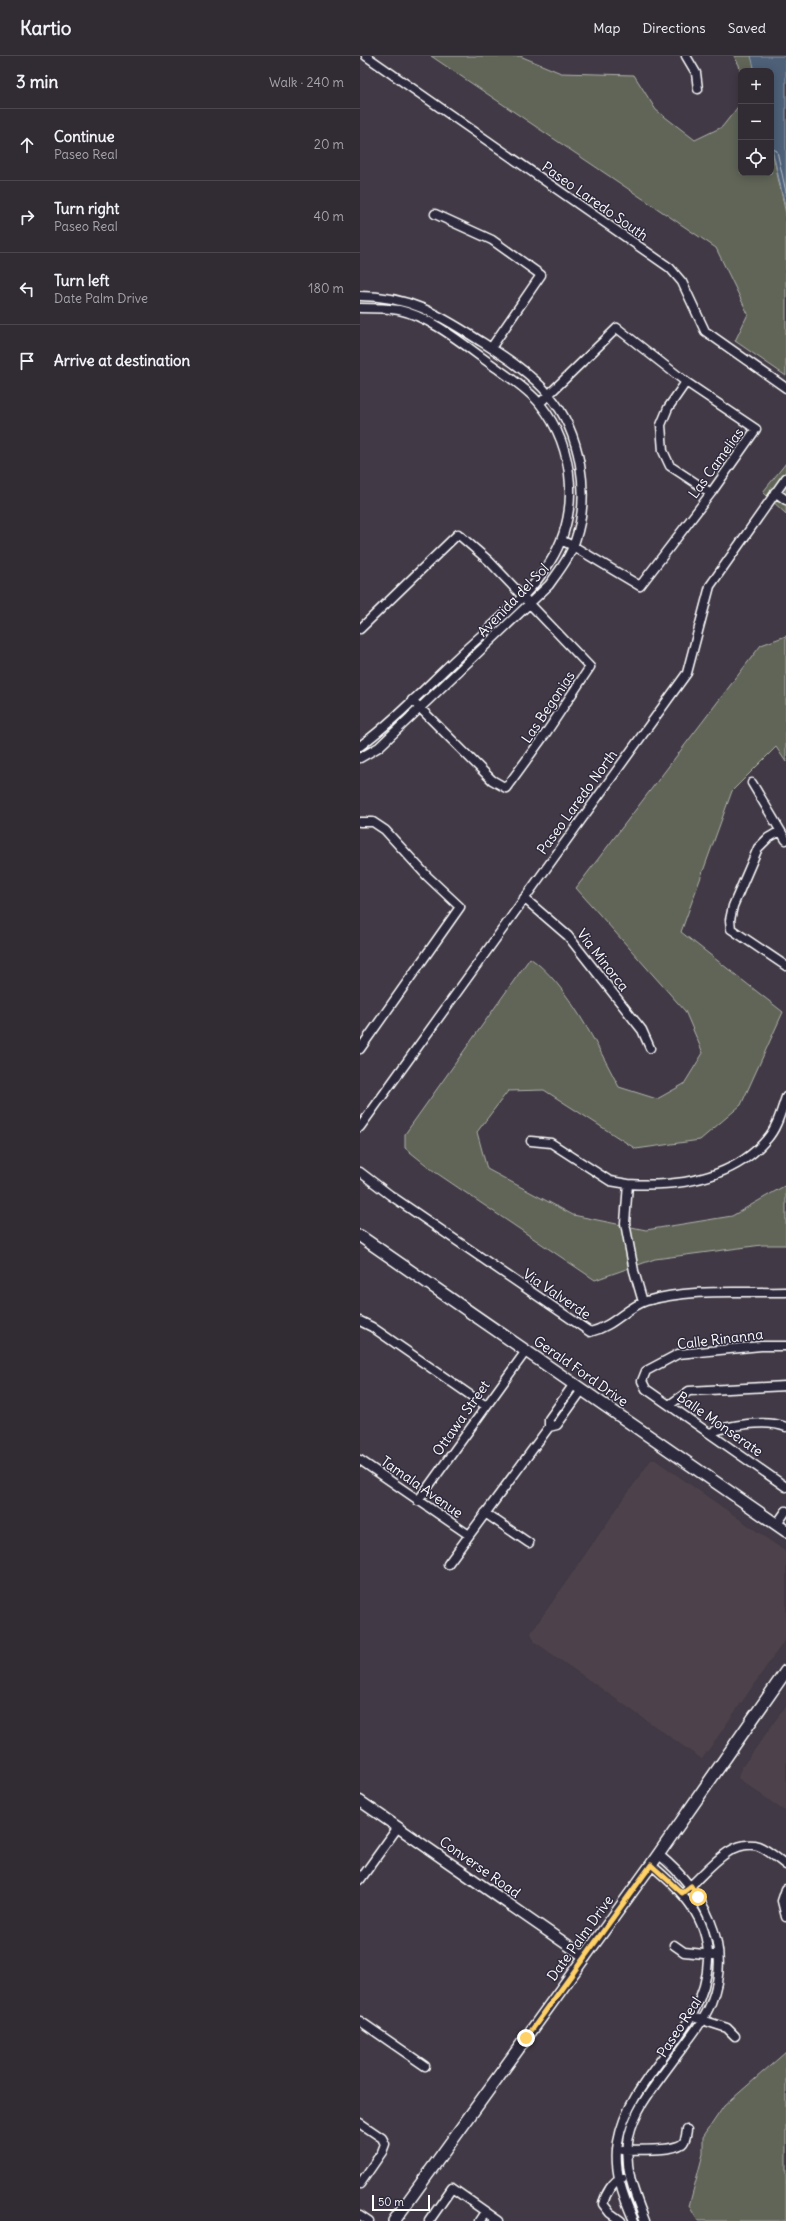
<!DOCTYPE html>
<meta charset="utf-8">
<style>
:root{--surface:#312b34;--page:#39333c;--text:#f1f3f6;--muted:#a8a7ac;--line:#4c474f}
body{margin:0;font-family:Delius,sans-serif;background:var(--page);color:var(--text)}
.controls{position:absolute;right:12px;top:12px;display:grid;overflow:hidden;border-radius:8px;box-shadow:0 2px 10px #0003}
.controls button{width:36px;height:36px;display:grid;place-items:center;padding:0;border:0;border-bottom:1px solid var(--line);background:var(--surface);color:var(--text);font:20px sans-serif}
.scale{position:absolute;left:12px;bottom:10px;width:58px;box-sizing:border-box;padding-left:4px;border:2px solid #fff;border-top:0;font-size:11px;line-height:14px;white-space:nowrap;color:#fff;-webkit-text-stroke:3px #2f2a3d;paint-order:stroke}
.stop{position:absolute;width:12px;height:12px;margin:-9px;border:3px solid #ffd166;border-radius:50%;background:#fff}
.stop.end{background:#ffd166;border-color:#fff;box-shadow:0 1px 4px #0008}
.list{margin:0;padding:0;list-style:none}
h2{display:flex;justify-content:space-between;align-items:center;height:52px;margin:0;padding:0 16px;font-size:17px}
h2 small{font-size:13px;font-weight:400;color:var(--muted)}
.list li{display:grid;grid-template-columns:26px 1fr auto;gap:12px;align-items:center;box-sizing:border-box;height:72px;padding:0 16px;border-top:1px solid var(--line)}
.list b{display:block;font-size:15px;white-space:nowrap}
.list p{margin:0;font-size:13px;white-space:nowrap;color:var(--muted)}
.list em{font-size:13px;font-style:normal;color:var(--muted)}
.icon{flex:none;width:22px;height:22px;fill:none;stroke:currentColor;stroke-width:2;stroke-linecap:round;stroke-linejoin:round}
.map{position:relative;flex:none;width:426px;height:2165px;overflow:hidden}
header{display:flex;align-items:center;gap:24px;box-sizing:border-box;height:56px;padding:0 20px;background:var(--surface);border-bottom:1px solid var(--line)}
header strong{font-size:19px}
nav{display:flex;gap:22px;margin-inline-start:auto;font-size:14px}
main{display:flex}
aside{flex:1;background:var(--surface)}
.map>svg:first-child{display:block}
.built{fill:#4e434b}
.green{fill:#606558;stroke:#b0b2ac}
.water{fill:#4e6078;stroke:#95a0ae}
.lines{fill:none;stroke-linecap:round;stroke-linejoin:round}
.shore{stroke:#b8bfc9;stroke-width:1}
.minor-casing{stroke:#fff;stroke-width:11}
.tertiary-casing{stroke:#fff;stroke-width:13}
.secondary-casing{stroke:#fff;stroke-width:14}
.minor{stroke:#2f2a3d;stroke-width:8}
.tertiary{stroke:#2f2a3d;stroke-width:10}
.secondary{stroke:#2f2a3d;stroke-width:11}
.route{stroke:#ffd166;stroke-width:5}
.labels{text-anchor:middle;stroke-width:3;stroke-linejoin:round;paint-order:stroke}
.street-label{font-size:14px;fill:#fff;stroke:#2f2a3d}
</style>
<header>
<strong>Kartio</strong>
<nav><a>Map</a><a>Directions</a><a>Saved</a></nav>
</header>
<main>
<aside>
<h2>3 min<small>Walk · 240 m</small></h2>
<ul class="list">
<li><svg class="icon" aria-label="ahead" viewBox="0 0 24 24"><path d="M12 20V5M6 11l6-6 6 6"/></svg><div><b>Continue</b><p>Paseo Real</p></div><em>20 m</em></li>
<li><svg class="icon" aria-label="right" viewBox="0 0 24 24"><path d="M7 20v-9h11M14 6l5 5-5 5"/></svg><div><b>Turn right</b><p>Paseo Real</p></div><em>40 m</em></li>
<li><svg class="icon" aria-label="left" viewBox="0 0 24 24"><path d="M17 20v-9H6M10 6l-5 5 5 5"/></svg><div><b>Turn left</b><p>Date Palm Drive</p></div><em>180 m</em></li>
<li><svg class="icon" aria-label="arrive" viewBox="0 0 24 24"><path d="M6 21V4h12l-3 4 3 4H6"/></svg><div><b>Arrive at destination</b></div></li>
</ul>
</aside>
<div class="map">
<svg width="426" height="2165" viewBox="0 0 426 2165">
<rect width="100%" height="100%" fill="#413945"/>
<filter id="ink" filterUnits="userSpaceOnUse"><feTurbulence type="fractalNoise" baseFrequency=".025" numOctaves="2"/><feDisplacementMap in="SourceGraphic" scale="8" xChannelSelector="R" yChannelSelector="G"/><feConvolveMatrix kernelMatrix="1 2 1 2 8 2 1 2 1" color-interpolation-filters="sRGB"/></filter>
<g filter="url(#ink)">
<path class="built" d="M 291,1404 L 295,1404 L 426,1496 L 426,1582 L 342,1703 L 175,1586 L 171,1577 Z
M 426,1650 L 426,1756 L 378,1722 L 381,1713 Z"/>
<path class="green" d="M 71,0 L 160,0 L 201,17 L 274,19 L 296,54 L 335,84 L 362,71 L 381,47 L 381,117 L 411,117 L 411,89 L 426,158 L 426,320 L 375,285 L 388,258 L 356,192 Z
M 374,0 L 392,0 L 395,15 L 381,15 L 381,19 L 379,9 Z
M 426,407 L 426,458 L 403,436 Z
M 426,580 L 426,706 L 416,691 L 372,735 L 321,876 L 423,956 L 381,1049 L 340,1084 L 276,1093 L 184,1034 L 148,1035 L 117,1076 L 127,1113 L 213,1159 L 286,1174 L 372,1160 L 426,1129 L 426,1189 L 402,1189 L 295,1203 L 235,1224 L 75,1116 L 45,1092 L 45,1078 L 170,902 C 207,927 238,991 259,1031 L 297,1043 L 324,1028 L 343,997 L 325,955 L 216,832 L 401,589 Z
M 426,1996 L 426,2165 L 338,2165 L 329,2150 L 343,2098 L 343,2081 L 364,2050 Z"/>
<path class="water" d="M 391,0 L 426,0 L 426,154 L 411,88 L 411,15 L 395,15 Z"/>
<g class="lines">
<path class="shore" d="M 411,92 L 417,95 L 426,136"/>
<defs>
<path id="minor" d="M 6,0 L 310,212 L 322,226 L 345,275 L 426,332
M 326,0 L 336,17 L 338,33
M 75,158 L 132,184 L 181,219 L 131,292
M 0,240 C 48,240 78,258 117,283 C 142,299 170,316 189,339 C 221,376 231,439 215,485 C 210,501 199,515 189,529 L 19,691 L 0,702
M 0,252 C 13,252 26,252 39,254 C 73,261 110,294 138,313 C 152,323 170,335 180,348 C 216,393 220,458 190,506 C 169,541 128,572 98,601 C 66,631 35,664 0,690
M 326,326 L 308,352 L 301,369 L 303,395 L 310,410 L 351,437
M 180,347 L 257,272 L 326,326 L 396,373 L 351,437 L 280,530 L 213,490 L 201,484
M 415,436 L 426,444
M 0,573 L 98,478 L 129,505 L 230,611 L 186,677 L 146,732 L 132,724 L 52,644
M 392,727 L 426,784
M 0,766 L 13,766 L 25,774 L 67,820 L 100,851 L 0,993
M 420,775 L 408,782 L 398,792 L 373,850 L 370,864 L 371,873 L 426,910
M 164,842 L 208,880 L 282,974 L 290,992
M 0,1071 L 327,617 L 350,530 L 426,422
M 171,1085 L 191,1087 L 250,1125 L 268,1128
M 0,1116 L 30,1139 L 230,1276 C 253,1271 267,1251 286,1245 C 331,1232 380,1237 426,1236
M 283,1246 L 274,1215 L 265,1167 L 268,1128 C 319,1131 373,1123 407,1083 C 417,1072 421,1055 426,1041
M 0,1265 L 12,1271 L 126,1350
M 426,1290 L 401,1290 L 318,1298 L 286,1315 L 282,1325 L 286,1333 L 426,1431
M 309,1349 L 329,1335 L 426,1330
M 189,1371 L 189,1363 L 214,1328
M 350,1377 C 368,1369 407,1363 426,1371
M 0,1404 L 109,1479
M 58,1445 L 166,1295
M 125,1457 L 169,1487
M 417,1468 L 426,1455
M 88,1508 L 189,1371 L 197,1369 L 222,1334
M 0,1824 L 38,1771
M 327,1833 C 346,1817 370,1782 398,1790 C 407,1793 418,1803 426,1809
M 426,1833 L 422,1845 L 426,1861
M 314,1889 L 324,1896 L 354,1899
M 336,1962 L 367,1972 L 375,1980
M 0,1965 L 65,2010
M 0,2067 L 22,2082 L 25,2088 L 22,2096 L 0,2128
M 263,2094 C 277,2093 310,2096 322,2088 C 326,2085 326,2079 327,2074
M 0,2159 L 9,2165
M 69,2165 L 92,2132 L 139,2165
M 120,2165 L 126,2156
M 261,2165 L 250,2157 L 243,2148 C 245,2139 253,2124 262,2122
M 274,2165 C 263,2140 253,2113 258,2086 C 270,2016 346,1977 348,1904 C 349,1861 321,1834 291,1809
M 285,2165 C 274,2137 263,2110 269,2080 C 275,2053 293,2032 309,2010 C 323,1990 342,1969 351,1947 C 374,1888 343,1835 298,1798"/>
<path id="tertiary" d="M 0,1745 L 225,1901"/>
<path id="secondary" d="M 0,1180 L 426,1475
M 34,2165 L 291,1809 L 426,1615"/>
</defs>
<use href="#minor" class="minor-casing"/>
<use href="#tertiary" class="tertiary-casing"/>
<use href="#secondary" class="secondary-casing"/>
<use href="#minor" class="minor"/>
<use href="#tertiary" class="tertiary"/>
<use href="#secondary" class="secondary"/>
</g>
</g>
<g class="lines" filter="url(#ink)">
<path class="route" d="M 166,1982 L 291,1809 L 322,1837 L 331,1830 L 338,1841"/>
</g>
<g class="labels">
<g class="street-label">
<text transform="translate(235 145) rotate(35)" y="5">Paseo Laredo South</text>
<text transform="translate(356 407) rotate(-54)" y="5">Las Camelias</text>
<text transform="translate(153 544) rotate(-46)" y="5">Avenida del Sol</text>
<text transform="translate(188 651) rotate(-56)" y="5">Las Begonias</text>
<text transform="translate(217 746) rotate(-54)" y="5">Paseo Laredo North</text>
<text transform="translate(243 904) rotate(52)" y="5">Via Minorca</text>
<text transform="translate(197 1238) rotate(34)" y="5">Via Valverde</text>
<text transform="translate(360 1283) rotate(-7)" y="5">Calle Rinanna</text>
<text transform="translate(221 1315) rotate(35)" y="5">Gerald Ford Drive</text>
<text transform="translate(101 1362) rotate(-55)" y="5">Ottawa Street</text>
<text transform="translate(360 1368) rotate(35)" y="5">Balle Monserate</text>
<text transform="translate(62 1431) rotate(35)" y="5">Tamala Avenue</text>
<text transform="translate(120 1811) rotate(35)" y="5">Converse Road</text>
<text transform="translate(220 1882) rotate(-54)" y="5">Date Palm Drive</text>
<text transform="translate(319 1971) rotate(-57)" y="5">Paseo Real</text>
</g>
</g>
</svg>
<div class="controls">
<button>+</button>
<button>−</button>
<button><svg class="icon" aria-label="locate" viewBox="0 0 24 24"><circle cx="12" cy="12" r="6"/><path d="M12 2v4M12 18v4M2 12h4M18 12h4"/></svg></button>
</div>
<div class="scale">50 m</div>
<div class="stop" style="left:338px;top:1841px"></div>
<div class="stop end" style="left:166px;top:1982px"></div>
</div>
</main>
